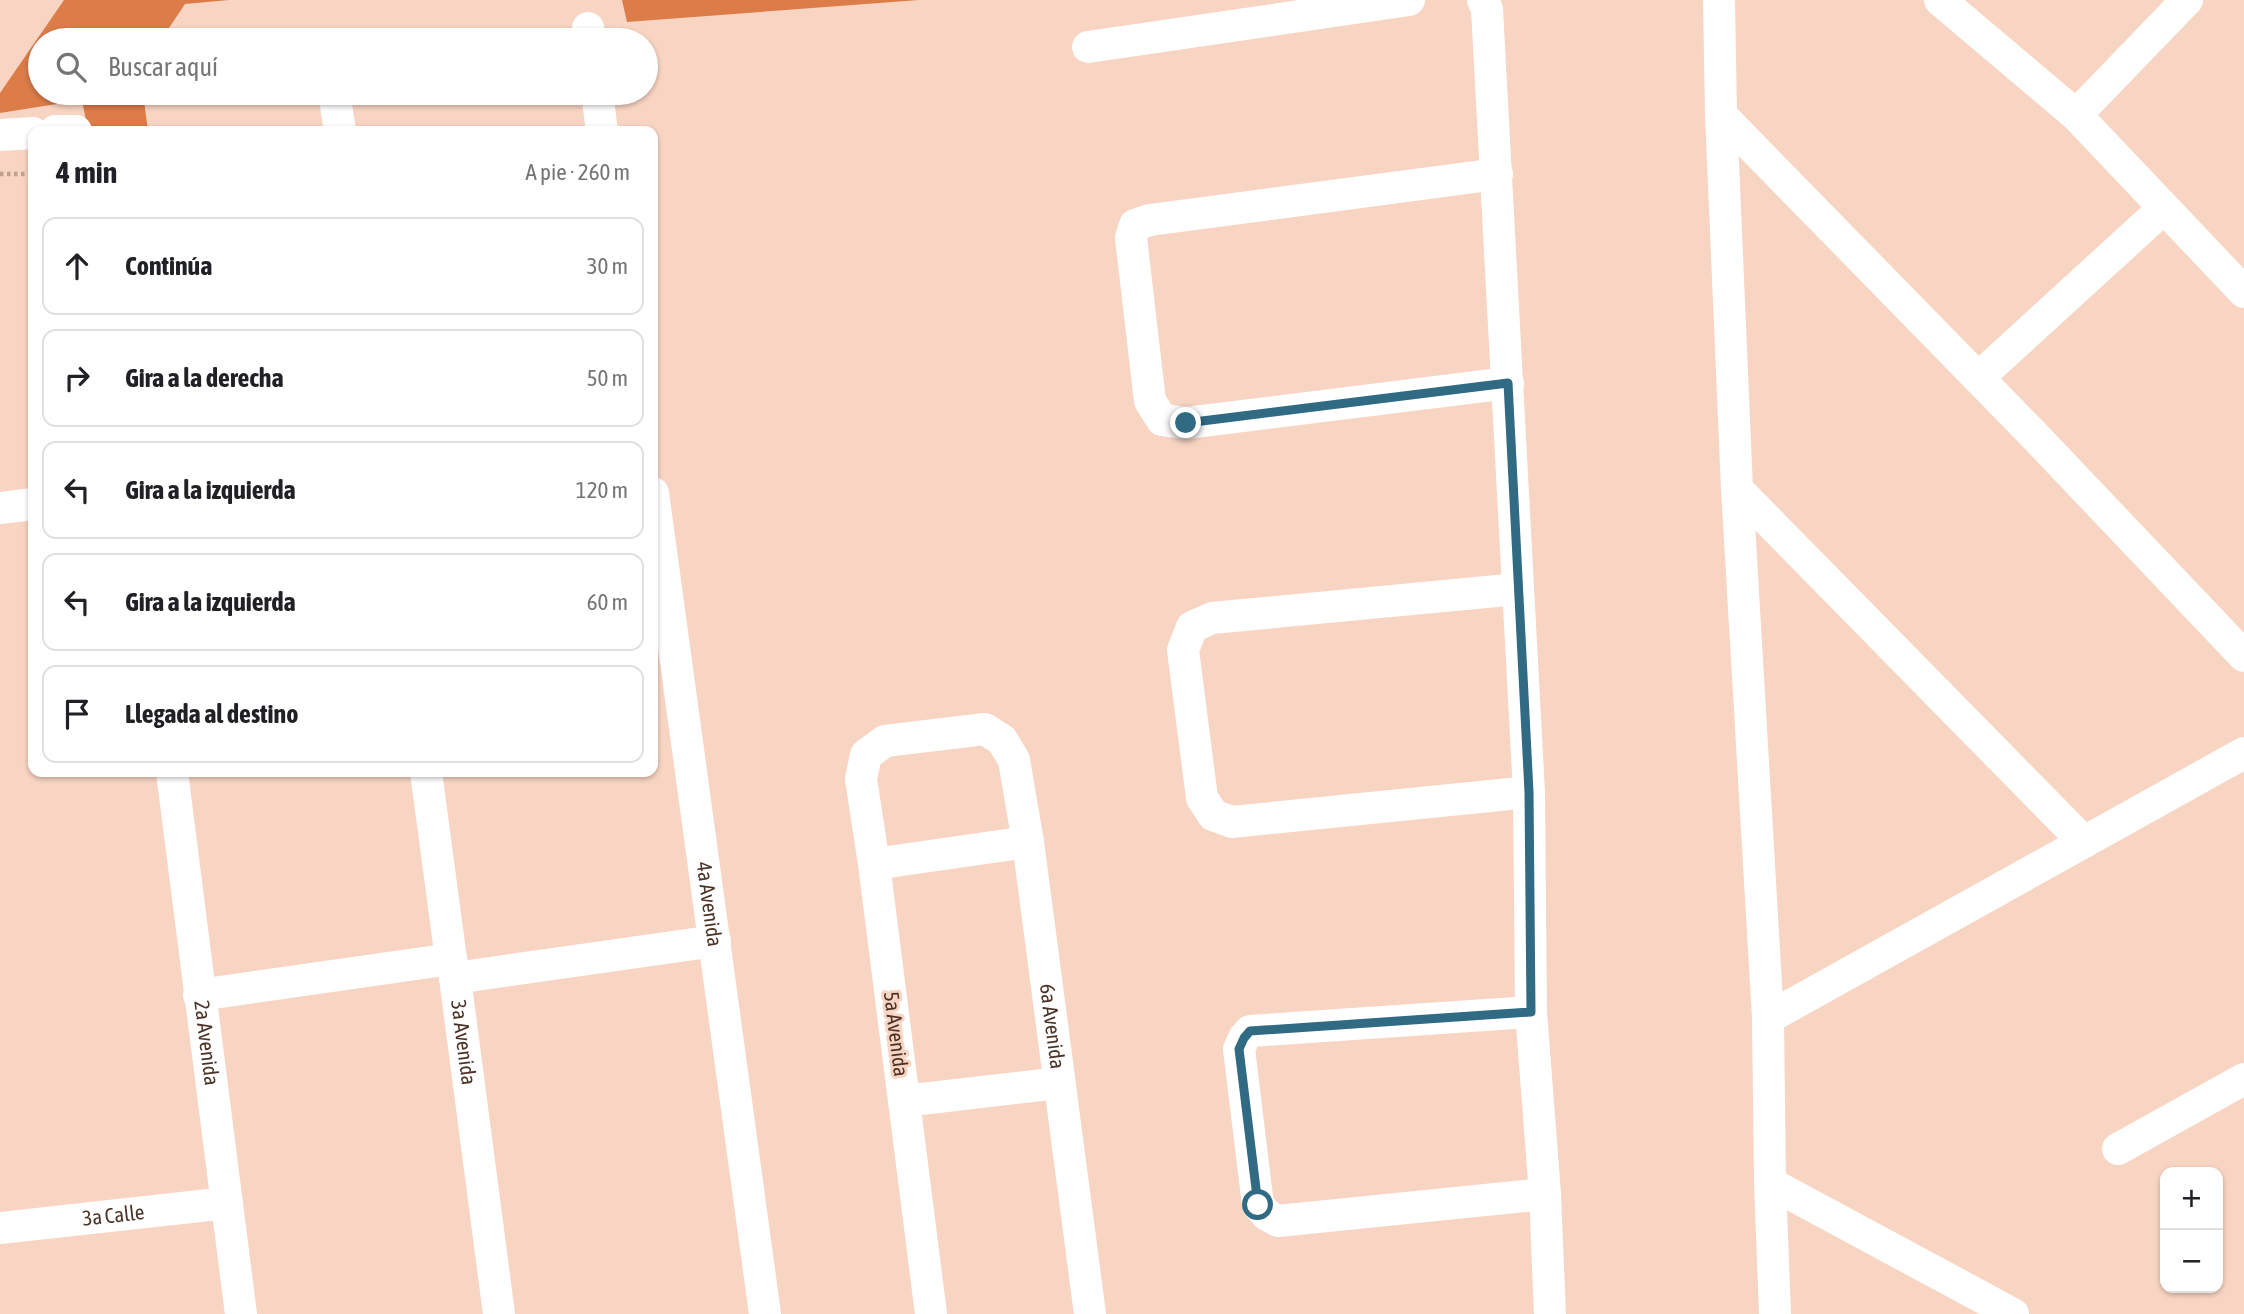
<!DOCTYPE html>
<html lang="es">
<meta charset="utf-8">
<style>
:root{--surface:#fff;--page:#f2f2f2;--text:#202124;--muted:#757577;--line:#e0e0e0}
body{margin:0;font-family:"Asap Condensed",sans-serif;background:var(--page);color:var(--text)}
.controls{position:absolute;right:21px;bottom:21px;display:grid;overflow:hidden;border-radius:14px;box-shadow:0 2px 5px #0004}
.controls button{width:63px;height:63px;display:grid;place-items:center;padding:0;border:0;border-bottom:2px solid var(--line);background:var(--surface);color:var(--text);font:35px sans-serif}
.stop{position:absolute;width:21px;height:21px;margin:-16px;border:5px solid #306b83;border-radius:50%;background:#fff}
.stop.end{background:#306b83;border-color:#fff;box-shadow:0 2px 7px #0008}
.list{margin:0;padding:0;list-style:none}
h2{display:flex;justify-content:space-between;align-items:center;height:91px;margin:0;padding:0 28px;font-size:30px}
h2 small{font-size:23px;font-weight:400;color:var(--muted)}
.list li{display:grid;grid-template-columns:46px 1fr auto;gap:21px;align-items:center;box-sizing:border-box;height:98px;margin:0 14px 14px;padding:0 14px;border:2px solid var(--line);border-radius:14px}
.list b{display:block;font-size:26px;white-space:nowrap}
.list em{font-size:23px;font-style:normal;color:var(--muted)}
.icon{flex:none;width:38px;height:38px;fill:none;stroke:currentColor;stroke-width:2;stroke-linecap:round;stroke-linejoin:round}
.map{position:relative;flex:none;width:2244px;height:1314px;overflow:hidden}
.search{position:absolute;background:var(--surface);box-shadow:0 2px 5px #0004;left:28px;top:28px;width:630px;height:77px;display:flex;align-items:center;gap:18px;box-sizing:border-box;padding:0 24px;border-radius:38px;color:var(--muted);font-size:26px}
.panel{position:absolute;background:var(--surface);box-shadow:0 2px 5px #0004;left:28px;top:126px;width:630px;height:651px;border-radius:14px}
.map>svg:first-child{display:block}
.forest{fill:#db7c49}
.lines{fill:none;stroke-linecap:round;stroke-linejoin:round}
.path{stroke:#bf9f8f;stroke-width:4.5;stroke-dasharray:3.5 3.5;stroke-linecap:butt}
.minor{stroke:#fff;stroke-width:32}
.route{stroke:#306b83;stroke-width:9}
.labels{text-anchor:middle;stroke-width:6;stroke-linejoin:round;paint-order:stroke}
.street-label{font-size:21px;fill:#4b3327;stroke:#f8d4c2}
</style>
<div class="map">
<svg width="2244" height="1314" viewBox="0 0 2244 1314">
<rect width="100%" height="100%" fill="#f8d4c2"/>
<path class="forest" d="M 64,0 L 229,0 L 185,4 L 161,40 L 40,40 L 40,93 L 143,93 L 148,131 L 88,131 L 82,100 L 0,113 L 0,93 Z
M 622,0 L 919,0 L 627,22 Z"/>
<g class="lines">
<path class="path" d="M 0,174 L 33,174"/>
<g class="minor">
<path d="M 1483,0 L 1487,9 L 1529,792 L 1531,1012 L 1545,1194 L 1550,1314"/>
<path d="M 1719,0 L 1721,115 L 1737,489 L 1768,1018 L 1770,1183 L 1775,1314"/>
<path d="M 1940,0 L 2076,115 L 2244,292"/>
<path d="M 588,28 L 590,40"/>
<path d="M 1088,47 L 1409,0"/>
<path d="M 334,93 L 340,131"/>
<path d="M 597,93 L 602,131"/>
<path d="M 1721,115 L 2031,432 L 2244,656"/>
<path d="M 2076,115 L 2187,0"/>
<path d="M 55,131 L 76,131"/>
<path d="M 0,135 L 33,133"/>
<path d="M 1497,174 L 1150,220 L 1135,225 L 1131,238 L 1150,401 L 1162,420 L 1186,423 L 1508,383"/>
<path d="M 1978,378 L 2164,208"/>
<path d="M 1737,489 L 2084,842"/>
<path id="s1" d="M 653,493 L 765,1314"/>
<path d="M 0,508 L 33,504"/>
<path d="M 1518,589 L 1212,618 L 1192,627 L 1183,650 L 1202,798 L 1213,815 L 1232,822 L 1529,792"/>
<path id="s2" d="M 172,772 L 241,1314"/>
<path id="s3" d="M 426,772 L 451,959 L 455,978 L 499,1314"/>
<path d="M 874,864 L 1028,842"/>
<path d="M 455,978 L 715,941"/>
<path d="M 199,995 L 451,959"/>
<path d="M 1531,1012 L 1250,1031 L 1244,1038 L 1239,1049 L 1258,1205 L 1267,1215 L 1278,1221 L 1545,1194"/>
<path d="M 1768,1018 L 2244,753"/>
<path d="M 904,1101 L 1059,1083"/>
<path d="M 2118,1149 L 2244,1079"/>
<path d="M 1770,1183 L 2013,1314"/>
<path id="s4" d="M 0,1228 L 227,1203"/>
<path id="s5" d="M 931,1314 L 874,864 L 861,779 L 866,755 L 885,741 L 985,729 L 1002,740 L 1014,760 L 1028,842 L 1090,1314"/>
</g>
</g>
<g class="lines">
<path class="route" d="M 1186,423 L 1508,383 L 1529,792 L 1531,1012 L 1250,1031 L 1244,1038 L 1239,1049 L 1258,1205"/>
</g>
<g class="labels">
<g class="street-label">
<text dy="7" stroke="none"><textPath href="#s1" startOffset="415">4a Avenida</textPath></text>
<text dy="7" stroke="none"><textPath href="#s5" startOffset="1001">6a Avenida</textPath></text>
<text transform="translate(896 1034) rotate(83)" y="7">5a Avenida</text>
<text dy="7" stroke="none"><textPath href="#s2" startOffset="273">2a Avenida</textPath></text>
<text dy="7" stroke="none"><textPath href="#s3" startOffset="273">3a Avenida</textPath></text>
<text dy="7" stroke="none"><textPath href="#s4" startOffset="114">3a Calle</textPath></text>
</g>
</g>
</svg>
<div class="controls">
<button>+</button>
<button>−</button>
</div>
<div class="stop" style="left:1258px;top:1205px"></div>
<div class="stop end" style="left:1186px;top:423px"></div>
<div class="search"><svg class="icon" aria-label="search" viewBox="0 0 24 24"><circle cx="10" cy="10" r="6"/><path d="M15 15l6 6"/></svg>Buscar aquí</div>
<section class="panel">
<h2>4 min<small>A pie · 260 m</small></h2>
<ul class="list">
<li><svg class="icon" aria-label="ahead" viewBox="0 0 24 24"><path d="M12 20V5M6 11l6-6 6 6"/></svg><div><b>Continúa</b></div><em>30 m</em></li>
<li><svg class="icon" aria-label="right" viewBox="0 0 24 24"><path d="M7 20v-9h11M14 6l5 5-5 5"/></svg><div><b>Gira a la derecha</b></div><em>50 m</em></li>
<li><svg class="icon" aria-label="left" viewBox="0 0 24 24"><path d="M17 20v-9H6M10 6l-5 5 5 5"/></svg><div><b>Gira a la izquierda</b></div><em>120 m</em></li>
<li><svg class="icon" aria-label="left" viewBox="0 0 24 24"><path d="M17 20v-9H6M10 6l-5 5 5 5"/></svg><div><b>Gira a la izquierda</b></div><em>60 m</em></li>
<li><svg class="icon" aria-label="arrive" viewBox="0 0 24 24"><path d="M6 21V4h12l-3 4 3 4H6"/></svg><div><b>Llegada al destino</b></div></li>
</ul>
</section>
</div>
